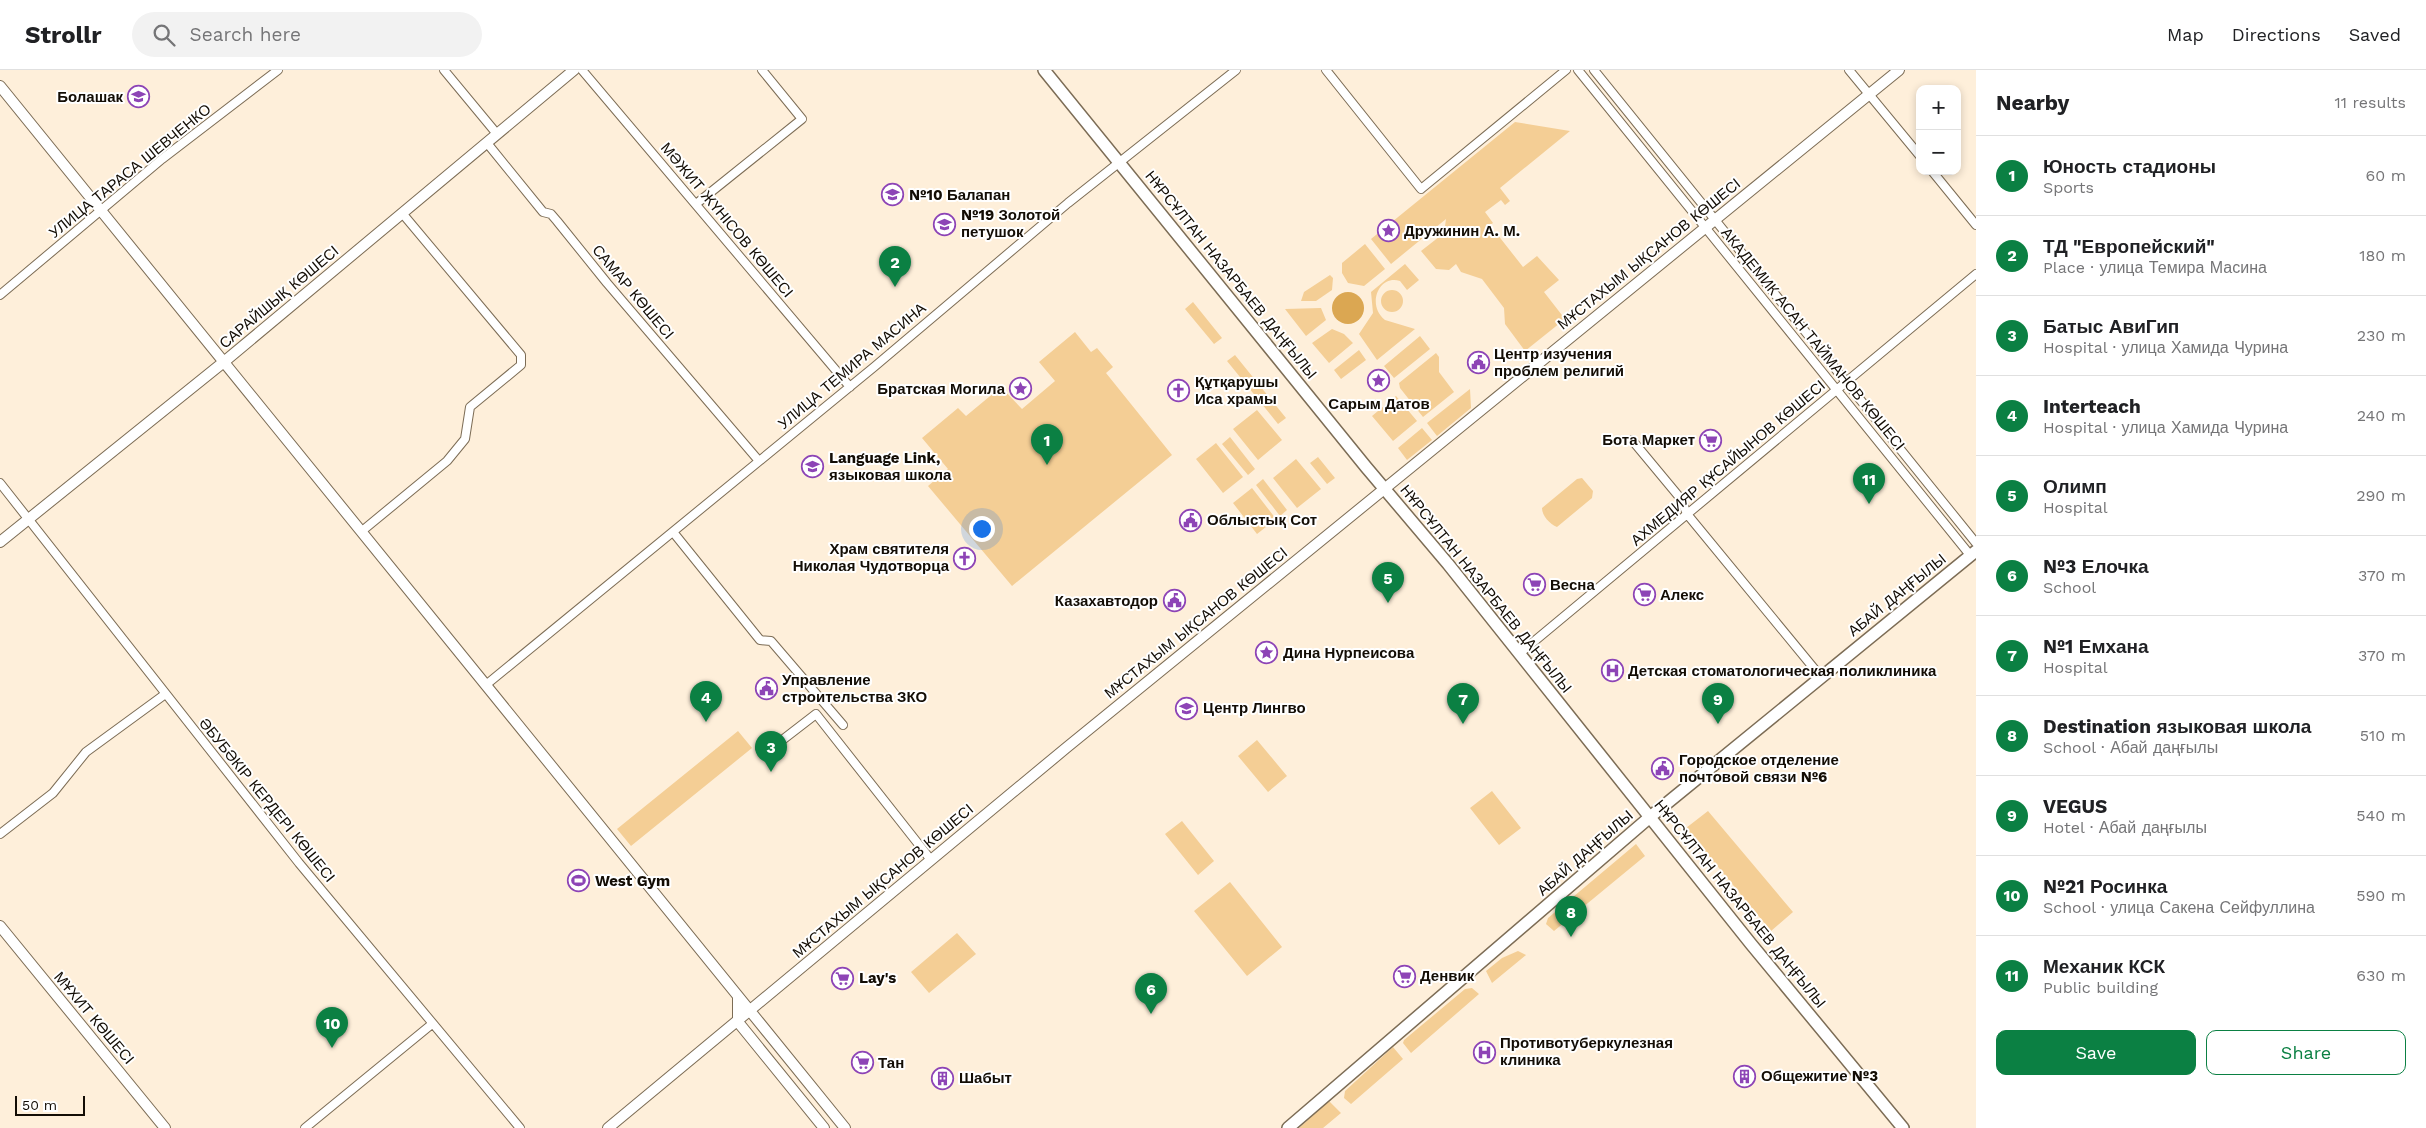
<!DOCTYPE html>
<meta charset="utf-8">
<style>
:root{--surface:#fff;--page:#f2f2f2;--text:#202124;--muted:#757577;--line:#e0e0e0;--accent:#0b8043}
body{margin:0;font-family:"Work Sans",sans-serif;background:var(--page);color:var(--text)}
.controls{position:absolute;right:15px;top:15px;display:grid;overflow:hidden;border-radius:10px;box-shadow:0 2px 8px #0003}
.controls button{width:45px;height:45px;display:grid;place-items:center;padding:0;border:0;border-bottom:1px solid var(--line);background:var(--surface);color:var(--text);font:25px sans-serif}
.scale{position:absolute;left:15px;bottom:12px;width:70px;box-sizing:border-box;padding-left:5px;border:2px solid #130d05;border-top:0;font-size:14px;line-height:18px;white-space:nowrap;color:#130d05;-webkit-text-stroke:4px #fff;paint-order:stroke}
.you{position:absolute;left:981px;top:458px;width:18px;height:18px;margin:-12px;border:4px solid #fff;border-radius:50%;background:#1a73e8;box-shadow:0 0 0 8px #1a73e833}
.badge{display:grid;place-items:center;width:32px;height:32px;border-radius:50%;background:var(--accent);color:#fff;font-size:16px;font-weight:700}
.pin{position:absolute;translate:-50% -41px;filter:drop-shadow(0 1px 2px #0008)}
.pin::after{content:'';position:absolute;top:26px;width:18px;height:15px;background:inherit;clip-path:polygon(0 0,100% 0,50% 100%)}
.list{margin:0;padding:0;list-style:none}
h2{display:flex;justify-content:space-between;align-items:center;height:65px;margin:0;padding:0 20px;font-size:21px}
h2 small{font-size:16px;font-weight:400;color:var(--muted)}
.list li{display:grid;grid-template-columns:32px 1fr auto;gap:15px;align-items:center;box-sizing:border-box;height:80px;padding:0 20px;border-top:1px solid var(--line)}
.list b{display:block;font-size:19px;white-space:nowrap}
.list p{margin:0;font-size:16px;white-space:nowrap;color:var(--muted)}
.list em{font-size:16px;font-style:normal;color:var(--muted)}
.actions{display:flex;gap:10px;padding:15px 20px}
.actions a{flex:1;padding:11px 0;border:1px solid var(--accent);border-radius:10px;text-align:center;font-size:18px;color:var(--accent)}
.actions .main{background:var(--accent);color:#fff}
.icon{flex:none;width:28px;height:28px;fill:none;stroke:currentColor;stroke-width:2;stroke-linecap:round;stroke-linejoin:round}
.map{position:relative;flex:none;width:1976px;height:1058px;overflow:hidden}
header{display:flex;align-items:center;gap:30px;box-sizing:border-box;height:70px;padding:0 25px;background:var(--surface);border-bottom:1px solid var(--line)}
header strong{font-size:24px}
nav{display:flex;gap:28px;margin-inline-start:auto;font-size:18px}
.search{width:350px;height:45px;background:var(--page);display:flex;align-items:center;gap:12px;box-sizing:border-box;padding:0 18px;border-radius:28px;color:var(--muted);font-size:19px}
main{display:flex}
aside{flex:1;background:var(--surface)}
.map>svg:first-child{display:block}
.green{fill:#f4ce95}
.water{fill:#dba752}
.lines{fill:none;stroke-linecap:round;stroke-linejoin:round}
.minor-casing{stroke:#7c6c55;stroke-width:10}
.tertiary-casing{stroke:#7c6c55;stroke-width:12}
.secondary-casing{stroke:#7c6c55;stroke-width:14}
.minor{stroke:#fff;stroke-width:8}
.tertiary{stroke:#fff;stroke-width:10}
.secondary{stroke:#fff;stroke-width:11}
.labels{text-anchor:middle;stroke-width:4;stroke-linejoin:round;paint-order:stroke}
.poi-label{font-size:15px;font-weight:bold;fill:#130d05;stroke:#fff;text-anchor:start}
.street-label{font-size:15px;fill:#130d05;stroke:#fff}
</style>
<header>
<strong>Strollr</strong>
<div class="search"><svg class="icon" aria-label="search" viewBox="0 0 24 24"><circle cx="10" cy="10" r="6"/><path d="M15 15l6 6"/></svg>Search here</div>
<nav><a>Map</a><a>Directions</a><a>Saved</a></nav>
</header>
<main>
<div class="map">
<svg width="1976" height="1058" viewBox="0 0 1976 1058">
<rect width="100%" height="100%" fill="#feefda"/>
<path class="green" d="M 1515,52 L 1570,61 L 1500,118 L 1510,131 L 1505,135 L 1501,130 L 1485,142 L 1493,153 L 1490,155 L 1523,197 L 1537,186 L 1559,210 L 1544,222 L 1565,249 L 1525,281 L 1505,254 L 1504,238 L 1482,209 L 1461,202 L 1456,194 L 1449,200 L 1436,199 L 1421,181 L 1444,163 L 1446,149 L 1391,194 L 1371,169 Z
M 1365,174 L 1385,199 L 1364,216 L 1348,213 L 1342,203 L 1342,193 Z
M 1405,194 L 1419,210 L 1407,220 L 1400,211 C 1379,204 1366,235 1385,250 L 1415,259 L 1377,290 L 1359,264 L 1373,243 L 1371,222 Z
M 1330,205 L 1333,208 L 1332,220 L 1316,231 L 1301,231 L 1304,222 Z
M1381 231a11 11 0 1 1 22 0a11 11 0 1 1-22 0Z
M 1193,232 L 1222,268 L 1214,274 L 1185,239 Z
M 1321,238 L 1326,250 L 1306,266 L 1285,239 Z
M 1332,259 L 1344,264 L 1353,273 L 1329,293 L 1312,273 Z
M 1075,262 L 1091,282 L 1097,278 L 1113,297 L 1106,303 L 1172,385 L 1012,516 L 928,416 L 948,399 L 922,368 L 958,338 L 966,346 L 1001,317 L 1022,339 L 1055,311 L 1039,292 Z
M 1420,266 L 1430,279 L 1394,308 L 1384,296 Z
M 1359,280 L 1366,290 L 1341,309 L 1334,300 Z
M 1436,283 L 1439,287 L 1439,302 L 1454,322 L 1423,347 L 1400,318 L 1399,313 Z
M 1235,285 L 1286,348 L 1278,354 L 1227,291 Z
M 1470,319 L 1471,338 L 1437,366 L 1427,353 Z
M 1396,326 L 1417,351 L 1393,371 L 1372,346 Z
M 1257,340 L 1282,370 L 1258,390 L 1233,359 Z
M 1422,358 L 1432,370 L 1407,390 L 1398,378 Z
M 1230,367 L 1255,399 L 1248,405 L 1222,374 Z
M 1216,373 L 1243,407 L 1223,423 L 1196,389 Z
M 1318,387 L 1335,408 L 1327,414 L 1310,393 Z
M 1296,389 L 1321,419 L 1297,438 L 1273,408 Z
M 1582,408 L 1593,421 L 1592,428 L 1557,457 C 1550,454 1542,446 1542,438 L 1577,409 Z
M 1263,409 L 1287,440 L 1280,446 L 1256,415 Z
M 1252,418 L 1276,449 L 1257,464 L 1233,433 Z
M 738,661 L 752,678 L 631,776 L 617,759 Z
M 1257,670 L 1287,706 L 1268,722 L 1238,686 Z
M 1492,721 L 1521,758 L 1499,775 L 1470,738 Z
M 1708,741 L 1793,842 L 1771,861 L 1686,758 Z
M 1182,751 L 1214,791 L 1198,805 L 1165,764 Z
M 1636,774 L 1645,786 L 1554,861 L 1546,854 L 1548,848 Z
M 1230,812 L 1282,877 L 1247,906 L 1194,841 Z
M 957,863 L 976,884 L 929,923 L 911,902 Z
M 1518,881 L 1526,885 L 1492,913 L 1486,901 L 1502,888 Z
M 1472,918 L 1479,924 L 1411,983 L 1403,973 L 1404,970 L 1465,919 Z
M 1393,977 L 1403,989 L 1351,1034 L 1344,1028 L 1345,1021 Z
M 1329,1031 L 1341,1043 L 1323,1058 L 1299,1058 Z"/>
<path class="water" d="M1332 238a16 16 0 1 1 32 0a16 16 0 1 1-32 0Z"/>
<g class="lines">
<defs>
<path id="minor" d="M 444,0 L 497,64
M 582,0 L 850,317
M 1326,0 L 1421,119 L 1566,0
M 1578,0 L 1970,485
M 1594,0 L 1976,473
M 1849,0 L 1920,86
M 487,73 L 543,142 L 551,144 L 557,151 L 607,213 L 759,391
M 1932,101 L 1976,155
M 696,134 L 802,49 L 762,0
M 0,225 L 162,89 L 278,0
M 1632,370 L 1681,429 L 1687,444 L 1821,607
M 0,413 L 299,793 L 520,1058
M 362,461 L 447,391 L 465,369 L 470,337 L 521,295 L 521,285 L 402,143
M 673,462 L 760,570 L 771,571 L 843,655
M 1520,583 L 1976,204
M 487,614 L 874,297 L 1068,133 L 1236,0
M 760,678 L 781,671 L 816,644 L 931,790
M 0,764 L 53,723 L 86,682 L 164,625
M 305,1058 L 432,954"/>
<path id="tertiary" d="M 0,16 L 845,1058
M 0,472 L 225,291 L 574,0
M 0,856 L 165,1058
M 738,927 L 738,952 L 824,1058
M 608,1058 L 1066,678 L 1899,0"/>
<path id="secondary" d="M 1044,0 L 1366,397 L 1448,494 L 1751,874 L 1903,1058
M 1288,1058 L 1650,747 L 1976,481"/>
</defs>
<use href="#minor" class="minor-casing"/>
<use href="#tertiary" class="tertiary-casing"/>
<use href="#secondary" class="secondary-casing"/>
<use href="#minor" class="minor"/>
<use href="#tertiary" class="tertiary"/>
<use href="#secondary" class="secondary"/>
</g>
<defs>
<symbol id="school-ring" viewBox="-11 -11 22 22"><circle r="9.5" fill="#fff" stroke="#8d44b6" stroke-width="1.5"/><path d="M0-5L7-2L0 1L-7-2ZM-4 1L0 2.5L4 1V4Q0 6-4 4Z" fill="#8d44b6"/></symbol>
<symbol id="sight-ring" viewBox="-11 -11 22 22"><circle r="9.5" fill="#fff" stroke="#8d44b6" stroke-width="1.5"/><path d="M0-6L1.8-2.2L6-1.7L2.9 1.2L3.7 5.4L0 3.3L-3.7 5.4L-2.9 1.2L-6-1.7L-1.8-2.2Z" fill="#8d44b6"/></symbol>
<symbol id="civic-ring" viewBox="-11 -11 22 22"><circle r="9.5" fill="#fff" stroke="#8d44b6" stroke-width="1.5"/><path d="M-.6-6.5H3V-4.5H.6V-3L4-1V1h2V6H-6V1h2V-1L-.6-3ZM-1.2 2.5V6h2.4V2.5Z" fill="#8d44b6"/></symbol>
<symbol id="church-ring" viewBox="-11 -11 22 22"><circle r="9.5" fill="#fff" stroke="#8d44b6" stroke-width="1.5"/><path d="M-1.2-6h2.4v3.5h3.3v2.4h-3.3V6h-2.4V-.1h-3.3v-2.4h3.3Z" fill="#8d44b6"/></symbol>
<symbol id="supermarket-ring" viewBox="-11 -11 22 22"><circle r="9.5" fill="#fff" stroke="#8d44b6" stroke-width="1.5"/><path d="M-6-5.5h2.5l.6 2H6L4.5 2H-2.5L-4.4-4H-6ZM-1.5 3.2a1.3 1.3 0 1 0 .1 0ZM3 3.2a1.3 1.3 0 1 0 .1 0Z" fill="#8d44b6"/></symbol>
<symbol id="hospital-ring" viewBox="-11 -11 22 22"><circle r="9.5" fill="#fff" stroke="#8d44b6" stroke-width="1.5"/><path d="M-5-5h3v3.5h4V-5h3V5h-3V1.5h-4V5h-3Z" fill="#8d44b6"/></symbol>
<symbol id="stadium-ring" viewBox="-11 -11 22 22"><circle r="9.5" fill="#fff" stroke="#8d44b6" stroke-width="1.5"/><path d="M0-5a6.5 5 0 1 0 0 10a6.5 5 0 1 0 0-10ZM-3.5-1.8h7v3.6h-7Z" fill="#8d44b6"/></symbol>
<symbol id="building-ring" viewBox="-11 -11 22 22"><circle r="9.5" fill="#fff" stroke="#8d44b6" stroke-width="1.5"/><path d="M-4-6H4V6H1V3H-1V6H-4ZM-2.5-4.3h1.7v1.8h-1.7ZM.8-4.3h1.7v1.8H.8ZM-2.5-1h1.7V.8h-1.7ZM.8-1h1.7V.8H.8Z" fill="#8d44b6"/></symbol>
</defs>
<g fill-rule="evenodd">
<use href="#school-ring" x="126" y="14" width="25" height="25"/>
<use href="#school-ring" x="880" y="112" width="25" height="25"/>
<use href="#school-ring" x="932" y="142" width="25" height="25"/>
<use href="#sight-ring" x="1376" y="148" width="25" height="25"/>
<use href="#civic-ring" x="1466" y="280" width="25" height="25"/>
<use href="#sight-ring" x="1366" y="298" width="25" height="25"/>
<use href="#sight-ring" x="1008" y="306" width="25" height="25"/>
<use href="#church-ring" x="1166" y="308" width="25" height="25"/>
<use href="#supermarket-ring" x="1698" y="358" width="25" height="25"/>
<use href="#school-ring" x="800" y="384" width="25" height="25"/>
<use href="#civic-ring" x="1178" y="438" width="25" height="25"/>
<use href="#church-ring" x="952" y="476" width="25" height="25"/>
<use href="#supermarket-ring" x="1522" y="502" width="25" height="25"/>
<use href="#supermarket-ring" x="1632" y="512" width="25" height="25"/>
<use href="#civic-ring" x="1162" y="518" width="25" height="25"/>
<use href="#sight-ring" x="1254" y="570" width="25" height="25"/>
<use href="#hospital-ring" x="1600" y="588" width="25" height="25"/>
<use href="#civic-ring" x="754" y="606" width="25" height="25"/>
<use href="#school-ring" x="1174" y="626" width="25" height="25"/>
<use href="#civic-ring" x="1650" y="686" width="25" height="25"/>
<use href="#stadium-ring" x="566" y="798" width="25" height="25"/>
<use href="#supermarket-ring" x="1392" y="894" width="25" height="25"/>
<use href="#supermarket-ring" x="830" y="896" width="25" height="25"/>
<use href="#hospital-ring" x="1472" y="970" width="25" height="25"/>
<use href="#supermarket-ring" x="850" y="980" width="25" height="25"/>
<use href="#building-ring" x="1732" y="994" width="25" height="25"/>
<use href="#building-ring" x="930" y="996" width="25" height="25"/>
</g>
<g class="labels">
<g class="poi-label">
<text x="123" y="32" text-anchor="end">Болашак</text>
<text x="909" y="130">№10 Балапан</text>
<text x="961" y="150">№19 Золотой<tspan x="961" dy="17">петушок</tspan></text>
<text x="1404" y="166">Дружинин А. М.</text>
<text x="1494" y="289">Центр изучения<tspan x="1494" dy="17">проблем религий</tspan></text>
<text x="1195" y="317">Құтқарушы<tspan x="1195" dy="17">Иса храмы</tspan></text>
<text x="1005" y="324" text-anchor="end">Братская Могила</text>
<text x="1379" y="339" text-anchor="middle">Сарым Датов</text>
<text x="1695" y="375" text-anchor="end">Бота Маркет</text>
<text x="829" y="393">Language Link,<tspan x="829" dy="17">языковая школа</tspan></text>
<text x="1207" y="455">Облыстық Сот</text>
<text x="949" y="484" text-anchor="end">Храм святителя<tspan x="949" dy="17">Николая Чудотворца</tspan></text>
<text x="1550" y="520">Весна</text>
<text x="1660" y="530">Алекс</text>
<text x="1158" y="536" text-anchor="end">Казахавтодор</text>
<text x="1283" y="588">Дина Нурпеисова</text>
<text x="1628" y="606">Детская стоматологическая поликлиника</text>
<text x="782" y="615">Управление<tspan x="782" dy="17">строительства ЗКО</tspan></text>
<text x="1203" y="643">Центр Лингво</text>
<text x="1679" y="695">Городское отделение<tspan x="1679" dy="17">почтовой связи №6</tspan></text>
<text x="595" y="816">West Gym</text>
<text x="1420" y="911">Денвик</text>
<text x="859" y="913">Lay's</text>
<text x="1500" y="978">Противотуберкулезная<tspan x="1500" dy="17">клиника</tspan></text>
<text x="878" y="998">Тан</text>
<text x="1761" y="1011">Общежитие №3</text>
<text x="959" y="1013">Шабыт</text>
</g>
<g class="street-label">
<text transform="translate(130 101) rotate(-39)" y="5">УЛИЦА ТАРАСА ШЕВЧЕНКО</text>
<text transform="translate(727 150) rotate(50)" y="5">МӘЖИТ ЖҮНІСОВ КӨШЕСІ</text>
<text transform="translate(1649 184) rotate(-39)" y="5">МҰСТАХЫМ ЫҚСАНОВ КӨШЕСІ</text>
<text transform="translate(1231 205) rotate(51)" y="5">НҰРСҰЛТАН НАЗАРБАЕВ ДАҢҒЫЛЫ</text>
<text transform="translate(633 222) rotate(50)" y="5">САМАР КӨШЕСІ</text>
<text transform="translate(279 227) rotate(-40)" y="5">САРАЙШЫҚ КӨШЕСІ</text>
<text transform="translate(1813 269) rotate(51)" y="5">АКАДЕМИК АСАН ТАЙМАНОВ КӨШЕСІ</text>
<text transform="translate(852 296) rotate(-40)" y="5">УЛИЦА ТЕМИРА МАСИНА</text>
<text transform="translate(1728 393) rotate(-40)" y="5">АХМЕДИЯР ҚҰСАЙЫНОВ КӨШЕСІ</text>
<text transform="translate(1486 519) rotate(51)" y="5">НҰРСҰЛТАН НАЗАРБАЕВ ДАҢҒЫЛЫ</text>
<text transform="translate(1897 525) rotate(-39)" y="5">АБАЙ ДАҢҒЫЛЫ</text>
<text transform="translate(1196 553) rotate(-39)" y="5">МҰСТАХЫМ ЫҚСАНОВ КӨШЕСІ</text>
<text transform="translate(267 730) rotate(51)" y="5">ӘБУБӘКІР КЕРДЕРІ КӨШЕСІ</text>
<text transform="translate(1585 783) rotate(-41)" y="5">АБАЙ ДАҢҒЫЛЫ</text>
<text transform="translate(883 811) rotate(-40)" y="5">МҰСТАХЫМ ЫҚСАНОВ КӨШЕСІ</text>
<text transform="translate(1740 834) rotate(51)" y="5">НҰРСҰЛТАН НАЗАРБАЕВ ДАҢҒЫЛЫ</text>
<text transform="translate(94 948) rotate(50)" y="5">МҰХИТ КӨШЕСІ</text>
</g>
</g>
</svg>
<div class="controls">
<button>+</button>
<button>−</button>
</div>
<div class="scale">50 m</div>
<div class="you"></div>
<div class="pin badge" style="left:1047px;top:395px">1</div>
<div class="pin badge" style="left:895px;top:217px">2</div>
<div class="pin badge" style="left:771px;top:702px">3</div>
<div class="pin badge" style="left:706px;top:652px">4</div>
<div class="pin badge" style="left:1388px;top:533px">5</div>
<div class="pin badge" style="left:1151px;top:944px">6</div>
<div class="pin badge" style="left:1463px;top:654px">7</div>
<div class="pin badge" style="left:1571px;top:867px">8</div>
<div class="pin badge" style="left:1718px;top:654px">9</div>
<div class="pin badge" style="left:332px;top:978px">10</div>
<div class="pin badge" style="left:1869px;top:434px">11</div>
</div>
<aside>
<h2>Nearby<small>11 results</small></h2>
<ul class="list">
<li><span class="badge">1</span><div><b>Юность стадионы</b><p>Sports</p></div><em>60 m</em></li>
<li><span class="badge">2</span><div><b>ТД &quot;Европейский&quot;</b><p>Place · улица Темира Масина</p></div><em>180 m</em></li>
<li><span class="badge">3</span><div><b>Батыс АвиГип</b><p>Hospital · улица Хамида Чурина</p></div><em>230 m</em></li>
<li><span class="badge">4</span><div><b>Interteach</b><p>Hospital · улица Хамида Чурина</p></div><em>240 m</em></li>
<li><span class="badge">5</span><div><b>Олимп</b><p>Hospital</p></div><em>290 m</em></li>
<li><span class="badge">6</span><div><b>№3 Елочка</b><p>School</p></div><em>370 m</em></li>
<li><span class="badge">7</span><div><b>№1 Емхана</b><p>Hospital</p></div><em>370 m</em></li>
<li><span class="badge">8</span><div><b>Destination языковая школа</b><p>School · Абай даңғылы</p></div><em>510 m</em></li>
<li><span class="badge">9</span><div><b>VEGUS</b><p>Hotel · Абай даңғылы</p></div><em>540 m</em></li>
<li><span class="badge">10</span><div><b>№21 Росинка</b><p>School · улица Сакена Сейфуллина</p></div><em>590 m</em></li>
<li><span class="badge">11</span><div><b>Механик КСК</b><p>Public building</p></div><em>630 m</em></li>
</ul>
<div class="actions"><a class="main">Save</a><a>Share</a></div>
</aside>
</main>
